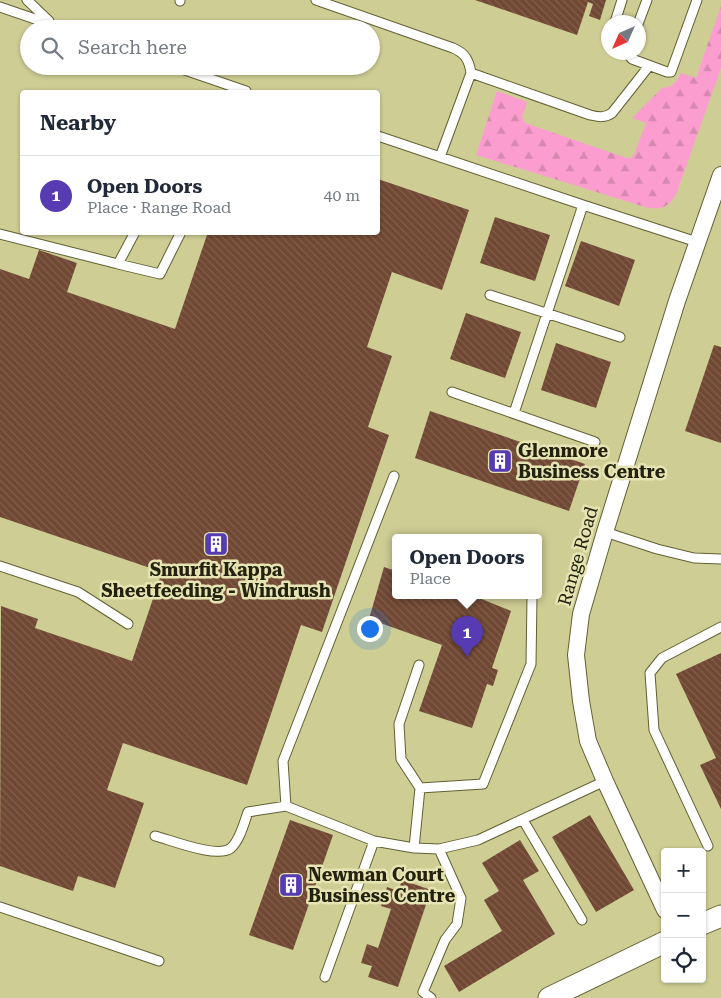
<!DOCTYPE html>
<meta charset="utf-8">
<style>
:root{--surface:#fff;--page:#f2f2f3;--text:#1f2937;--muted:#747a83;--line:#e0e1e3;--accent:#563bb3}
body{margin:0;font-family:"Roboto Serif",serif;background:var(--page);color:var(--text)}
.controls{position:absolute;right:15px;bottom:15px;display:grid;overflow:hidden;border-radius:5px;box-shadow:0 1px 4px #0004}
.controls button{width:45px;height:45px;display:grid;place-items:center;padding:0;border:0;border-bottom:1px solid var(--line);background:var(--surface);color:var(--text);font:25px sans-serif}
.compass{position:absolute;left:601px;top:15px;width:45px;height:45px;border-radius:50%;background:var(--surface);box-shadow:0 1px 4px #0004;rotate:225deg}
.you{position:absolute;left:369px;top:628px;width:18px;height:18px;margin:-12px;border:4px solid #fff;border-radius:50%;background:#1a73e8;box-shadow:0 0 0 8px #1a73e833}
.badge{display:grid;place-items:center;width:32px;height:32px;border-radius:50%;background:var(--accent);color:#fff;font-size:16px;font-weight:700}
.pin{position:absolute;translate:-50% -41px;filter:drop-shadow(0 1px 2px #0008)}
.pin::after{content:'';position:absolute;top:26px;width:18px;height:15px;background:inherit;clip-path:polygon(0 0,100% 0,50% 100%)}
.popup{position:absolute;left:392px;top:534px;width:150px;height:65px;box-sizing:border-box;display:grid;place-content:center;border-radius:5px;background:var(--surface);filter:drop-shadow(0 1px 4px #0005);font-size:16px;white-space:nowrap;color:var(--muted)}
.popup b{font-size:19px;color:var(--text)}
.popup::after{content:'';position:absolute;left:50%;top:100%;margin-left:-10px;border:10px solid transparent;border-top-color:var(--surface)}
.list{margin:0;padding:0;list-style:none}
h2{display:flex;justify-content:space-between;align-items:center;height:65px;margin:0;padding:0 20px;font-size:21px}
h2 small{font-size:16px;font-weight:400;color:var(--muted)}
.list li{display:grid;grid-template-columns:32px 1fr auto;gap:15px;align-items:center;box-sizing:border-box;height:80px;padding:0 20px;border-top:1px solid var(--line)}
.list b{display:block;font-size:19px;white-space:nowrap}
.list p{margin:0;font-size:16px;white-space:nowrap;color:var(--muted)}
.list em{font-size:16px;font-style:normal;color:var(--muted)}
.icon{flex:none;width:28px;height:28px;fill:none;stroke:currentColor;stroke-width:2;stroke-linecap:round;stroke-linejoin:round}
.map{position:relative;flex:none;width:721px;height:998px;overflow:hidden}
.search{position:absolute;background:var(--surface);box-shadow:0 1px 4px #0004;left:20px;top:20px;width:360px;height:55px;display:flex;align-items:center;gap:12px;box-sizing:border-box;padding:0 18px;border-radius:28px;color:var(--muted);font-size:19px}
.panel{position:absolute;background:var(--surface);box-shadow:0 1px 4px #0004;left:20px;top:90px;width:360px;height:145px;border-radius:5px}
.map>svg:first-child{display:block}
.built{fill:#cecd94;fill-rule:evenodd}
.forest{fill:url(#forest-firs)}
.building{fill:url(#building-back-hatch)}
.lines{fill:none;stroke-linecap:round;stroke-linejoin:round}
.service-casing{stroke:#626032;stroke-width:11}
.minor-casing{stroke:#626032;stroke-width:18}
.tertiary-casing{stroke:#626032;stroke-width:23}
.service{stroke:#fff;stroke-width:9}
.minor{stroke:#fff;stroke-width:16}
.tertiary{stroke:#fff;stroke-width:21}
.labels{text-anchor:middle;stroke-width:5;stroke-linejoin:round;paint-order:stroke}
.poi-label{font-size:18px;font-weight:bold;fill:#23220f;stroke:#e5e4b2;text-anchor:start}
.street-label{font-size:18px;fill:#23220f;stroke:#e5e4b2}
</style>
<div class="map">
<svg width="721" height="998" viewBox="0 0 721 998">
<defs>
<pattern id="forest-firs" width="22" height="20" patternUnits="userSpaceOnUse" patternTransform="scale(1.25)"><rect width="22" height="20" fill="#fb9ecf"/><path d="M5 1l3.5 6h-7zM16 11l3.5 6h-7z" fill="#d788b1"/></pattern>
<pattern id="building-back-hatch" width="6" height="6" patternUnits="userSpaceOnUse" patternTransform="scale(1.25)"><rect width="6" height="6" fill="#714833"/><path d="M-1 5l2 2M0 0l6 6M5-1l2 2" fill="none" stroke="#805f4d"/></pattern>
</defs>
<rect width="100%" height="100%" fill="#d8d7a5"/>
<path class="built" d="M 0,0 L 721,0 L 721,998 L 0,998 ZM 608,22 L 638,22 L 638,52 L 608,52 ZM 29,29 L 371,29 L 371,66 L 29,66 ZM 22,92 L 378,92 L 378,232 L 22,232 ZM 396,538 L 538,538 L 538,596 L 396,596 ZM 665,852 L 702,852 L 702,979 L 665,979 Z"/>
<path class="forest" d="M 721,6 L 721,68 L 677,192 C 670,207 661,211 645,207 L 476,155 L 497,91 L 527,102 L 522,117 L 525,123 L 627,158 L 631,158 L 634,155 L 646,123 L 632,118 L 662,88 C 673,87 676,82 681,73 L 696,78 Z"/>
<path class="building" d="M 475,0 L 606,0 L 600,20 L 589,16 L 593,4 L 588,2 L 577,35 Z
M 378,179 L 469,210 L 442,290 L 392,272 L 367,347 L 392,356 L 368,427 L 389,435 L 322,632 L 301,625 L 247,785 L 123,743 L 107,790 L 144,803 L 115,888 L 78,876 L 73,891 L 0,866 L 1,606 L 38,619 L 35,628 L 132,661 L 162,572 L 0,517 L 0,269 L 29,279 L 39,250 L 77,263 L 67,292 L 175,329 L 208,232 L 378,232 Z
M 495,217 L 550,235 L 535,281 L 480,263 Z
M 581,241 L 635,260 L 619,306 L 565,286 Z
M 466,313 L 521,332 L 505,378 L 450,359 Z
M 556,343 L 611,362 L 596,408 L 541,390 Z
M 714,345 L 721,347 L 721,443 L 685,431 Z
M 430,411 L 585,464 L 569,511 L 415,458 Z
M 384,567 L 396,571 L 396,596 L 474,596 L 511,611 L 492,668 L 498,670 L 493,686 L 487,684 L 472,728 L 419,711 L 442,645 L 369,619 Z
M 721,653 L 721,809 L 700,765 L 716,758 L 676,674 Z
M 590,815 L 634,890 L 596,912 L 552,837 Z
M 290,820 L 333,835 L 293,950 L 249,935 Z
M 520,840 L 539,871 L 523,880 L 555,934 L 459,992 L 444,966 L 502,931 L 484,900 L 499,891 L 482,863 Z
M 402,880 L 431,890 L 398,987 L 368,977 L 372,966 L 361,963 L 367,944 L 378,948 L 391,909 L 381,906 L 387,887 L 398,891 Z"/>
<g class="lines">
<defs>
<path id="service" d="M 27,0 L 49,21
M 316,0 L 453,48 C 465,53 469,60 471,73 L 440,157
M 180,1 L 180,0
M 0,7 L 64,29
M 615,22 L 622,0
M 638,24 L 647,0
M 629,52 L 628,54 L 632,59 L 667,72 L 671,72 L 697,0
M 173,66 L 246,91
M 471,73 L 590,115 C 598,117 605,118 612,113 L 649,66
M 378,136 L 583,205 L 697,242
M 135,232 L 118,264 L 160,274 L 181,232
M 0,234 L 118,264
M 490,295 L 620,337
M 452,392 L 595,442
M 514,413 L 583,205
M 605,532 L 657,549 L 694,558 L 721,559
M 0,566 L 78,592 L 128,624
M 420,788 L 483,784 L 531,664 L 532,596
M 286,806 L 374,841 L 414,848 L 439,849 L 478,840 L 605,781
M 523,820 L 582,920
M 155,836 C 171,840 218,859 231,848 C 240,840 244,823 248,812 L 286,806 L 283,761 L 394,476
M 708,846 L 654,730 L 650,673 L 662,658 L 721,627
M 414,848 L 420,788 L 401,759 L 399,724 L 419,665
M 0,907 L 159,961
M 325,977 L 374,841
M 431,998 L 423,992 L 445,940 L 457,924 L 461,898 L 439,849"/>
<path id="minor" d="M 665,910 L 605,781 L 588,741 L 581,701 L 576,655 L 581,614 L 605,532 L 677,301 L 721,175"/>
<path id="tertiary" d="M 702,924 L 721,916
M 549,998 L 665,942"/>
</defs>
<use href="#service" class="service-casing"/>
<use href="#minor" class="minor-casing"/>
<use href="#tertiary" class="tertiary-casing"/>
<use href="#service" class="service"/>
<use href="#minor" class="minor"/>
<use href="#tertiary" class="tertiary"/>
</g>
<defs>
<symbol id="building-square" viewBox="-11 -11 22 22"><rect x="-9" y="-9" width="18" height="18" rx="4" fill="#563bb3" stroke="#e5e4b2"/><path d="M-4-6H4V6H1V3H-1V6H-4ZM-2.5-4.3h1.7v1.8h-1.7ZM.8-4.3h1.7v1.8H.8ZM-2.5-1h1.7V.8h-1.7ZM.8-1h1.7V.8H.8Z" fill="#fff"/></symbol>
</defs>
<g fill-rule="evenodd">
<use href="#building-square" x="486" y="447" width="28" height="28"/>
<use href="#building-square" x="202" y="530" width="28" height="28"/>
<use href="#building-square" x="277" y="871" width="28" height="28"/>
</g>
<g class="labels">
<g class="poi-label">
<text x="518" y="457">Glenmore<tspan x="518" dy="21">Business Centre</tspan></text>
<text x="216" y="576" text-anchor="middle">Smurfit Kappa<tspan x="216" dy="21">Sheetfeeding - Windrush</tspan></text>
<text x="308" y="881">Newman Court<tspan x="308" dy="21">Business Centre</tspan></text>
</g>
<g class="street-label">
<text transform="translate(578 556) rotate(-74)" y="6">Range Road</text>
</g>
</g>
</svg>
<div class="controls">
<button>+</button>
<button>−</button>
<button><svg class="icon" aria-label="locate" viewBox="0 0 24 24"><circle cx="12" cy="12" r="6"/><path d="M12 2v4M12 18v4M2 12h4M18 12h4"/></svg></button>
</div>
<svg class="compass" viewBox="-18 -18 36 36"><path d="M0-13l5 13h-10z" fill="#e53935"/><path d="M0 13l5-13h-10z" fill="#747a83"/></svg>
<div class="you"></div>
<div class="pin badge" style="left:467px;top:657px">1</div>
<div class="popup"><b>Open Doors</b>Place</div>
<div class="search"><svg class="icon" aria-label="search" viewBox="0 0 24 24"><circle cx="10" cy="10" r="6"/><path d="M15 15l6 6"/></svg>Search here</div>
<section class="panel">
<h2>Nearby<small></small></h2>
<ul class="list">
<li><span class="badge">1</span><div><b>Open Doors</b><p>Place · Range Road</p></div><em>40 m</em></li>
</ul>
</section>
</div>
